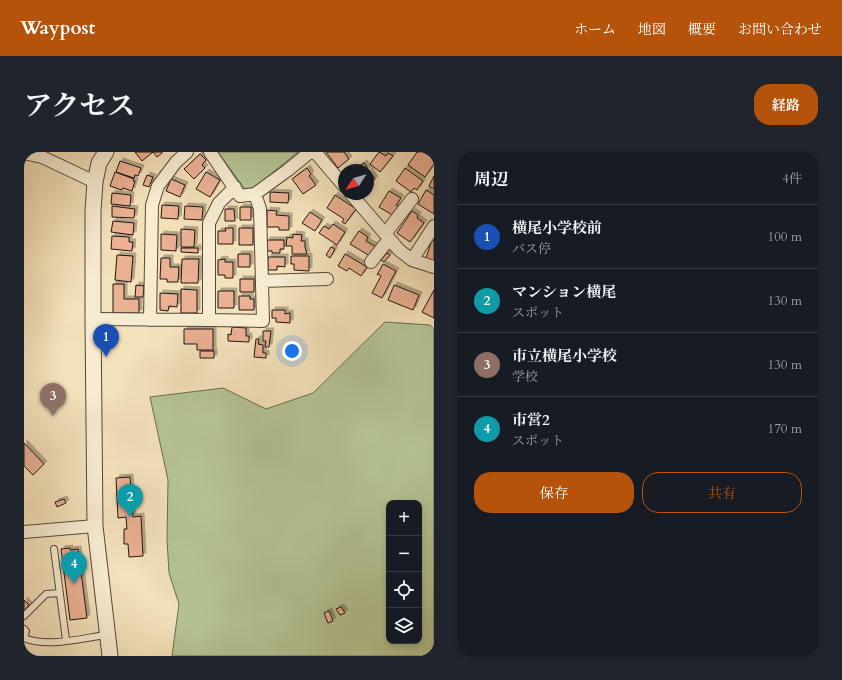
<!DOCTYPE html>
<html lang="ja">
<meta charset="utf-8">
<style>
:root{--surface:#171b24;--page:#20242c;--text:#f1f3f6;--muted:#9ea1a6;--line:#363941;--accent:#b45309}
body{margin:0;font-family:Cardo,"Noto Serif JP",serif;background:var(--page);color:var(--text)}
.controls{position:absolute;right:12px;bottom:12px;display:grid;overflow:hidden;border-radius:8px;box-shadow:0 2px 6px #0003}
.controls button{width:36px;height:36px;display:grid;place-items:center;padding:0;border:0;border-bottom:1px solid var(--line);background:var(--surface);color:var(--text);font:20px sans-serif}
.compass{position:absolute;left:314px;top:12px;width:36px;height:36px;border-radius:50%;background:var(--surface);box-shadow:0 2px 6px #0003;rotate:234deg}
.you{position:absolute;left:268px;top:199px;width:14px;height:14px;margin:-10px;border:3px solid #fff;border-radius:50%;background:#1a73e8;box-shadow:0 0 0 6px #1a73e833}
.badge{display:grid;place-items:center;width:26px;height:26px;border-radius:50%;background:var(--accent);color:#fff;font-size:13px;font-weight:700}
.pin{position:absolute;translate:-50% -33px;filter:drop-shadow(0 1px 2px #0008)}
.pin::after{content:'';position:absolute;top:21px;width:14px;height:12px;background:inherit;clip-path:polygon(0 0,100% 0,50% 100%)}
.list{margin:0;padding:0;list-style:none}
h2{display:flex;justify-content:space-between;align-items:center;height:52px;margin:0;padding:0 16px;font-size:17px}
h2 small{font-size:13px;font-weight:400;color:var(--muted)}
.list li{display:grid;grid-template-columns:26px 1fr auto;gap:12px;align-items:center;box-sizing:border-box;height:64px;padding:0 16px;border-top:1px solid var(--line)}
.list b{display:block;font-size:15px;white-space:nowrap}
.list p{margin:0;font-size:13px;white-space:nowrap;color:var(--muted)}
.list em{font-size:13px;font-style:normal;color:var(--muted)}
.actions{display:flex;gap:8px;padding:12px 16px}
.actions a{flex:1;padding:9px 0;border:1px solid var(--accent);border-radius:16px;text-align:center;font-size:14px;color:var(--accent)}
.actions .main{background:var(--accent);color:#fff}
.icon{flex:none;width:22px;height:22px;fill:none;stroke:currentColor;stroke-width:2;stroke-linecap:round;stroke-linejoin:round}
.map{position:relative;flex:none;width:410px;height:504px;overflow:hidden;border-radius:16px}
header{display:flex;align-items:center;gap:24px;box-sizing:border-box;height:56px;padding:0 20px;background:var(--accent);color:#fff}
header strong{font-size:19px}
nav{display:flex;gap:22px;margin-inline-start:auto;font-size:14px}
.intro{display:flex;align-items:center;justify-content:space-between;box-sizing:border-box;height:96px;padding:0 24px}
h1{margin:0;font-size:28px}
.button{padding:10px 18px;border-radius:16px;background:var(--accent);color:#fff;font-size:14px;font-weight:700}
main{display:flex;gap:24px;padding:0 24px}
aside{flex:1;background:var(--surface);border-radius:16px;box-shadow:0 2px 6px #0003}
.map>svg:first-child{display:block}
.green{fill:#b5c494;stroke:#6a6c52;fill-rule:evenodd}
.building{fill:#eab193;stroke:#20140f;filter:url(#shadow)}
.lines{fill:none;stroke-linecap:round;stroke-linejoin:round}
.service-casing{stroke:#55473a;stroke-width:8}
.minor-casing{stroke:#55473a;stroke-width:14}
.tertiary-casing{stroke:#55473a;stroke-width:17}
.service{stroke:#f7ecd2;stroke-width:6}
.minor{stroke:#f7ecd2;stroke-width:12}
.tertiary{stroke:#f7ecd2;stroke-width:15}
</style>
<header>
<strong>Waypost</strong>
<nav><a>ホーム</a><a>地図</a><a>概要</a><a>お問い合わせ</a></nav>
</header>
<div class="intro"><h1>アクセス</h1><a class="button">経路</a></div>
<main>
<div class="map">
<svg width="410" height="504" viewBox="0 0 410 504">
<defs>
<filter id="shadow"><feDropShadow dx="3" dy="-3" stdDeviation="0" flood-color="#0004"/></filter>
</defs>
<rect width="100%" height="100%" fill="#f3e1ba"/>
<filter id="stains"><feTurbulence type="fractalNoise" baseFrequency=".005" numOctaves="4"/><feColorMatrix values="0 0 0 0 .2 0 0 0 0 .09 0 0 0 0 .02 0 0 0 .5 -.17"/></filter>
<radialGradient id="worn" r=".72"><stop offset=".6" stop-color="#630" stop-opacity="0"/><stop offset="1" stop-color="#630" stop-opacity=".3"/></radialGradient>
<path class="green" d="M 194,0 L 274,0 L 227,38 L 220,36 Z
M 361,170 L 406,173 L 410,177 L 410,504 L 148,504 L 155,452 L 145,421 L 143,388 L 144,328 L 126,245 L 199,236 L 242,257 L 289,241 ZM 365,351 L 395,351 L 395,489 L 365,489 Z"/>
<path class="building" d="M 111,0 L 138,0 L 138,1 L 133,5 L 129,0 L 118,9 Z
M 302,0 L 320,0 L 325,7 L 314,16 Z
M 355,0 L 362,4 L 364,1 L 369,4 L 356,20 L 346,12 Z
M 393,0 L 399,0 L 404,3 L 406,0 L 410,3 L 410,12 L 401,25 L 384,13 Z
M 176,2 L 182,8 L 178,13 L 181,16 L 170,27 L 160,17 Z
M 96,9 L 117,16 L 114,24 L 111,23 L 110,26 L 92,20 Z
M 340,11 L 351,27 L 344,32 L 344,18 L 330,18 Z
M 283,16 L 287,22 L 285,24 L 292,33 L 279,42 L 268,27 Z
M 381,16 L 399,29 L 393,38 L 390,36 L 387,40 L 372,29 Z
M 91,20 L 110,27 L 109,29 L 111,29 L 108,39 L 99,36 L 98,38 L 86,34 Z
M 182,20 L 196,28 L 186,45 L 172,37 Z
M 123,23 L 129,25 L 125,35 L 119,33 Z
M 410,24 L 410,37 L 405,34 Z
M 147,27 L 161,33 L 156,45 L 142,39 Z
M 402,38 L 410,43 L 410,62 L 394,52 Z
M 365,39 L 377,46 L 372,53 L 375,55 L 370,64 L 355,55 Z
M 246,40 L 265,41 L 264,51 L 246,50 Z
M 88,41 L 107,43 L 106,54 L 87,52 Z
M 311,43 L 332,57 L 321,72 L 318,70 L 320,67 L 303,56 Z
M 138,53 L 155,54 L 154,67 L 137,66 Z
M 88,54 L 111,57 L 110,66 L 88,65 Z
M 161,54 L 179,55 L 178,68 L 160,67 Z
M 216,55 L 227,55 L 227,68 L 216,68 Z
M 201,57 L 210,57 L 211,69 L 201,69 Z
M 243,58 L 253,59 L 252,63 L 265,64 L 265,78 L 255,78 L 255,75 L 243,75 Z
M 388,59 L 394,63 L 393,66 L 400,71 L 386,90 L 373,81 Z
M 286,60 L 298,68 L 291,79 L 278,71 Z
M 89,69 L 110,71 L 109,83 L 87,80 Z
M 309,72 L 321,80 L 313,93 L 295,81 L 300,74 L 305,77 Z
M 201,76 L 209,76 L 209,92 L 194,92 L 194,79 L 202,79 Z
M 215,76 L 229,76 L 229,93 L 215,93 Z
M 157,77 L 171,78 L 170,95 L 157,95 Z
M 335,79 L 344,85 L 342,89 L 352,95 L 346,104 L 326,92 Z
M 137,82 L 153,83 L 152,99 L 137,98 Z
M 269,82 L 278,83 L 277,89 L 281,89 L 281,95 L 283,102 L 268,102 L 268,94 L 262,94 L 263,85 L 269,86 Z
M 88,84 L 105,85 L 105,90 L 109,90 L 108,99 L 87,97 Z
M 243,88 L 260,88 L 260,97 L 256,97 L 256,101 L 248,101 L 248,99 L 243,99 Z
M 408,88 L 410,89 L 410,109 L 402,106 Z
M 307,95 L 311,97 L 306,106 L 302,103 Z
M 157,96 L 174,96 L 174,101 L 157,100 Z
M 363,101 L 366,103 L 360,110 L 357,108 Z
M 214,102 L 226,102 L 226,115 L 214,115 Z
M 321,102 L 343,115 L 337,124 L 325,116 L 323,119 L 314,114 Z
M 93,103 L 109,104 L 107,130 L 91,128 Z
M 267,104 L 285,104 L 285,119 L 270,118 L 270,112 L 267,112 Z
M 244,105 L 261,105 L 261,115 L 253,114 L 253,118 L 244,118 Z
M 137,106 L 146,106 L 146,115 L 155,115 L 154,130 L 143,130 L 143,127 L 136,127 Z
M 158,107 L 175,107 L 174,131 L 157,131 Z
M 201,107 L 201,110 L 209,110 L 209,126 L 201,126 L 201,123 L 194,123 L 194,108 Z
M 359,112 L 372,119 L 358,146 L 348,141 L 357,124 L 354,122 L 353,123 Z
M 216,127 L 230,127 L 230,140 L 216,140 Z
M 89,132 L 100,132 L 100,147 L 115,147 L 115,161 L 89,161 Z
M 112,133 L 120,134 L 119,145 L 111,145 Z
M 370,133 L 395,143 L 389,158 L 364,148 Z
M 157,137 L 173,138 L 173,161 L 157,161 Z
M 410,138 L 410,166 L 398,160 Z
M 194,139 L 210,139 L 210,156 L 194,156 Z
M 136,141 L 154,142 L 153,155 L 145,154 L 144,159 L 136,158 Z
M 215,144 L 226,144 L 226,147 L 230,147 L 230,158 L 215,158 Z
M 248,158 L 261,158 L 261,162 L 266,161 L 266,171 L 252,170 L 252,166 L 248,166 Z
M 208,175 L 222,176 L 222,184 L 225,184 L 225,190 L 204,189 L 204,182 L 207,183 Z
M 160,177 L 189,177 L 189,198 L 173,198 L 173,192 L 160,192 Z
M 239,179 L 247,179 L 245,195 L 241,195 L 242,189 L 239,189 Z
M 232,187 L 235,187 L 234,192 L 239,193 L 239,201 L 242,201 L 242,206 L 230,205 Z
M 176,199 L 190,199 L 190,206 L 176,206 Z
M 0,291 L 20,312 L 9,323 L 0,314 Z
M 106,325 L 109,365 L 117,364 L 119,404 L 105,405 L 104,392 L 100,392 L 100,377 L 103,377 L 102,365 L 94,366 L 92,326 Z
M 40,347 L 42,351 L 33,355 L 31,350 Z
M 46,396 L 46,398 L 54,397 L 63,466 L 46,468 L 37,397 Z
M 0,448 L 5,453 L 0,459 Z
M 317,455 L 321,461 L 316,463 L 312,457 Z
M 305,459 L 309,469 L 304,471 L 300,461 Z"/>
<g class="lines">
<defs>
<path id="service" d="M 30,397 L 42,488
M 0,464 L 22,442 L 36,441
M 0,477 L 2,479 L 0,486
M 0,486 C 23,496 58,486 83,483"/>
<path id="minor" d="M 186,0 L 216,44 L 231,42 L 264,18 L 286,0
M 291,0 L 320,34
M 0,1 L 18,5 L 71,30
M 327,42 L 375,98 L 388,108 L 410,115
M 361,82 L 388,47
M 388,108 L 410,74
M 347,110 L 365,87
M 238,129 L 303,127
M 69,167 L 185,168 L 185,71 L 195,51 L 211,35
M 126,168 L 128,53 L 134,34 L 152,10 L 163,0
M 185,168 L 239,169 L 236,57 L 231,42
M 0,380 L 71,374"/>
<path id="tertiary" d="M 82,0 L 75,11 L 71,30 L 69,59 L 69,167 L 71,374 L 86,504"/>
</defs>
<use href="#service" class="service-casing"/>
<use href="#minor" class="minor-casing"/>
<use href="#tertiary" class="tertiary-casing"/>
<use href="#service" class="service"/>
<use href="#minor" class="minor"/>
<use href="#tertiary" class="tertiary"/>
</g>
<rect width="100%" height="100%" filter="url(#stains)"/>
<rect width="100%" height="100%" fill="url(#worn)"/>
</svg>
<div class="controls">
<button>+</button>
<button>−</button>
<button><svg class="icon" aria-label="locate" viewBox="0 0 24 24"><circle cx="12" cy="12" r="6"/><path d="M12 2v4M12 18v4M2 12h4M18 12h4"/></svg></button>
<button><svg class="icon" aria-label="layers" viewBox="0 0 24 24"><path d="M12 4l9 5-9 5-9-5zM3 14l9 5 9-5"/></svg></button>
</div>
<svg class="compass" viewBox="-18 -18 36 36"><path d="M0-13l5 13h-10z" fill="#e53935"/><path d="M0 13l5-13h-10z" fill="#9ea1a6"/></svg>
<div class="you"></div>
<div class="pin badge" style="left:82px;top:205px;background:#1a4fb4">1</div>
<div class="pin badge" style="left:106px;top:365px;background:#0f9aa8">2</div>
<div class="pin badge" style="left:29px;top:264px;background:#8d6e63">3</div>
<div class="pin badge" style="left:50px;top:432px;background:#0f9aa8">4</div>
</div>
<aside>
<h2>周辺<small>4件</small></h2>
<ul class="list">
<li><span class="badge" style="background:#1a4fb4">1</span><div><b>横尾小学校前</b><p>バス停</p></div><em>100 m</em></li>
<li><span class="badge" style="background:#0f9aa8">2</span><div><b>マンション横尾</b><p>スポット</p></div><em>130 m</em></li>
<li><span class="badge" style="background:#8d6e63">3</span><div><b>市立横尾小学校</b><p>学校</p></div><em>130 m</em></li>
<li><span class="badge" style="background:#0f9aa8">4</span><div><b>市営2</b><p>スポット</p></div><em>170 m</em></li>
</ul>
<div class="actions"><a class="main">保存</a><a>共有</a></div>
</aside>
</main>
